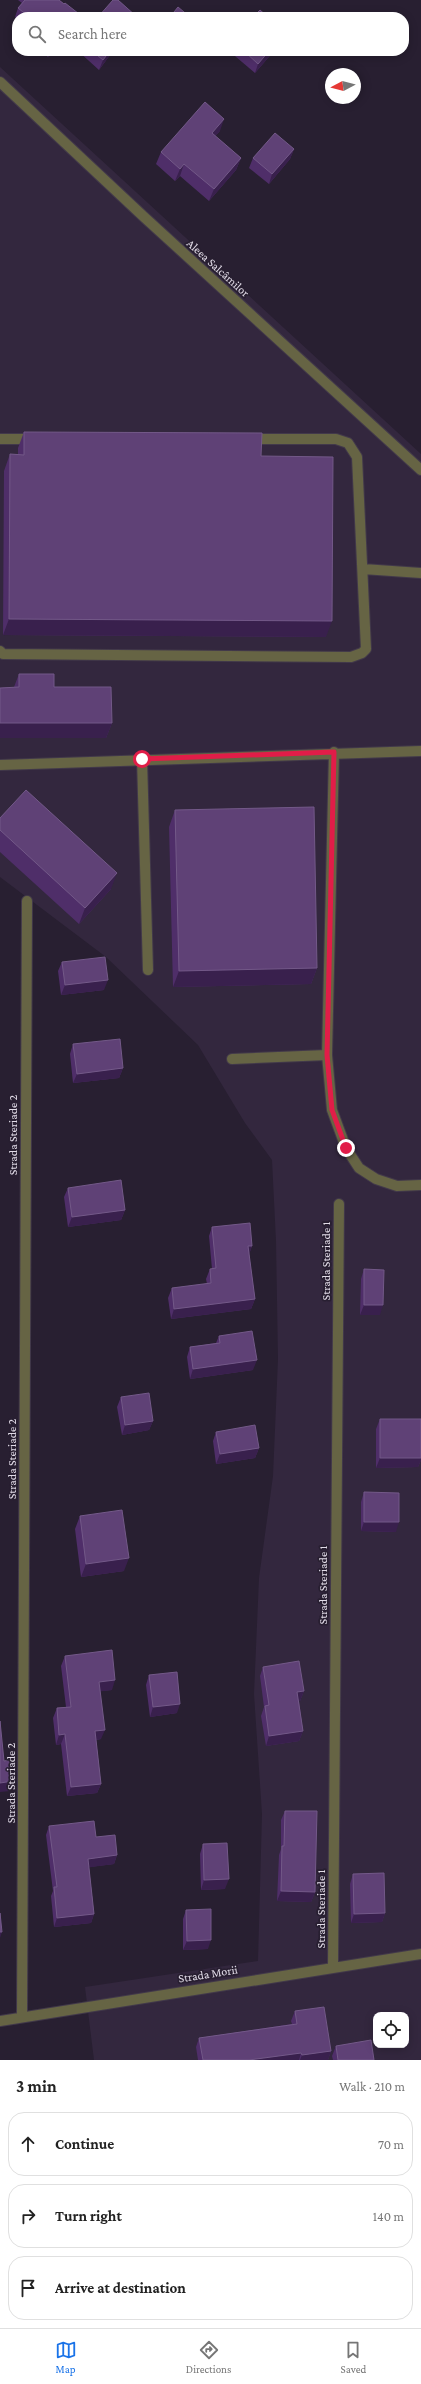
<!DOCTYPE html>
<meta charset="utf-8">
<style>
:root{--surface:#fff;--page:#f2f2f2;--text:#222;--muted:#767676;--line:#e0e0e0;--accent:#1a73e8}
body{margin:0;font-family:"Crimson Pro",serif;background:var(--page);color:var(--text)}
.controls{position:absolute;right:12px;bottom:12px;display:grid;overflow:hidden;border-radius:8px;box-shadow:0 2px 10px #0003}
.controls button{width:36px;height:36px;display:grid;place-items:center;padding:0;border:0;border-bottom:1px solid var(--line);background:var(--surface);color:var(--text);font:20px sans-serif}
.compass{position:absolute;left:325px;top:68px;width:36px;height:36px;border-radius:50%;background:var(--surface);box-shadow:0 2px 10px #0003;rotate:263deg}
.stop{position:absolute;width:12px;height:12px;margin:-9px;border:3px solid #e11d48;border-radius:50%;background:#fff}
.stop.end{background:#e11d48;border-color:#fff;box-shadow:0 1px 4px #0008}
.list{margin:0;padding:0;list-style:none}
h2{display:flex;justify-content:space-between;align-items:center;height:52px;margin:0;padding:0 16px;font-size:17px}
h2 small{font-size:13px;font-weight:400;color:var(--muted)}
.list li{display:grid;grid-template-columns:26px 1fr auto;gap:12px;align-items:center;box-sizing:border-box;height:64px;margin:0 8px 8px;padding:0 8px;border:1px solid var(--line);border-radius:16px}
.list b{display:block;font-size:15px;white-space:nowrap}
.list em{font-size:13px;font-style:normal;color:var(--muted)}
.icon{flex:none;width:22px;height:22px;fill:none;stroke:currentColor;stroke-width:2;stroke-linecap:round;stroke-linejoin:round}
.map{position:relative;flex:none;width:421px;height:2060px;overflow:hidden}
.search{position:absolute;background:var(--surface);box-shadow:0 2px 10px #0003;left:12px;right:12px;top:12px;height:44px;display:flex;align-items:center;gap:10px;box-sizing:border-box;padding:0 14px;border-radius:16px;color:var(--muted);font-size:15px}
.sheet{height:268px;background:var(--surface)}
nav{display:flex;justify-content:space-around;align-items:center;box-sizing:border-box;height:56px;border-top:1px solid var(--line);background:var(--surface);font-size:11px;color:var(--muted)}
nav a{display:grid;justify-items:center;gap:2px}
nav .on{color:var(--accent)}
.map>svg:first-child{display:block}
.built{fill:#33273e;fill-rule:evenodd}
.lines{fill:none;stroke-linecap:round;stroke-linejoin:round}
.minor-casing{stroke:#42394a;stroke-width:12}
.minor{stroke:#666444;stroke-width:10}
.wall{fill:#4f2e69}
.shaded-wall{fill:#39204d}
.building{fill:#5f4176;stroke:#735988}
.route{stroke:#e11d48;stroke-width:5}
.labels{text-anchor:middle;stroke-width:3.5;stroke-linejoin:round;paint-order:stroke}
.street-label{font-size:12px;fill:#e1dbe7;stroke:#281f31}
</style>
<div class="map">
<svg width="421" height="2060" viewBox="0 0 421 2060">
<rect width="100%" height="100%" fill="#281f31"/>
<path class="built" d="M 0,67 L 421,454 L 421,2060 L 94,2060 L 85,1987 L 258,1961 L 262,1814 L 254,1694 L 259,1578 L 273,1476 L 278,1359 L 276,1241 L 272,1160 L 245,1123 L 198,1045 L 106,957 L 0,877 ZM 376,2015 L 406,2015 L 406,2045 L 376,2045 Z"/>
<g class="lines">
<defs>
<path id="minor" d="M 0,82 L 143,216 L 421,470
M 0,439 L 34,439
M 363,569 L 421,573
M 0,651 L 3,654 L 351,657 L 362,653 L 366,649 L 357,457 L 348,443 L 336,439 L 248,439
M 334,752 L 327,1055 L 332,1110 L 346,1148 L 359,1168 L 376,1179 L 397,1186 L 421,1185
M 142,759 L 148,970
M 0,765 L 421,751
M 232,1059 L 327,1055
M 333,1967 L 339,1204
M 22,2017 L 27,901
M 0,2021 L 421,1954"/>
</defs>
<use href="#minor" class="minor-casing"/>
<use href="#minor" class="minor"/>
</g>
<path class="wall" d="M 18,0 L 59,0 L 64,4 L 83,17 L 17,17 L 17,19 L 15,17 L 18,8 L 22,3 Z
M 42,51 L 53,51 L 48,57 Z
M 78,51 L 113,51 L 99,70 Z
M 229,51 L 274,51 L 255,73 Z
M 220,131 L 215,136 L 241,158 L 236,170 L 209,201 L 180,176 L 175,181 L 156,164 L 161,152 Z
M 294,149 L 290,159 L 269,184 L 249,168 L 253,158 Z
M 24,432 L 261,456 L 326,637 L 3,635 L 4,471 L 10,454 L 18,455 L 18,448 Z
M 19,674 L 54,687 L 112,723 L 106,738 L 0,738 L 0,688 L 14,687 Z
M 175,810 L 317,968 L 311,984 L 173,987 L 169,827 Z
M 0,818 L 111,889 L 79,924 L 0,852 Z
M 62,962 L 104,990 L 61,995 L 58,971 Z
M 73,1044 L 123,1068 L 119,1078 L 73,1083 L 70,1054 Z
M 68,1188 L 125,1210 L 121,1220 L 68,1227 L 64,1197 Z
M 212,1227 L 252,1246 L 249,1254 L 255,1299 L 251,1309 L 171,1319 L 168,1298 L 172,1288 L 207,1284 L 206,1279 L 210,1269 L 212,1269 L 209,1236 Z
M 364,1269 L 380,1315 L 360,1315 L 361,1279 Z
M 219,1336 L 253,1370 L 190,1379 L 187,1357 L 190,1347 L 216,1343 Z
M 121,1397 L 153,1421 L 149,1430 L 122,1435 L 117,1407 Z
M 380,1419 L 421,1419 L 421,1460 L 418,1467 L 376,1468 L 376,1429 Z
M 216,1432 L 259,1448 L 255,1458 L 216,1464 L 213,1441 Z
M 364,1492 L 396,1532 L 361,1531 L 361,1502 Z
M 80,1516 L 124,1571 L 81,1577 L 75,1529 Z
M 65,1656 L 112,1690 L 100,1691 L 101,1739 L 96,1740 L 101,1784 L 97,1793 L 67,1796 L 61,1744 L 56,1745 L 53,1718 L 57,1708 L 66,1707 L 61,1666 Z
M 263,1667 L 304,1691 L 300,1701 L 299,1701 L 303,1731 L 299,1741 L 266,1746 L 261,1716 L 264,1707 L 260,1676 Z
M 149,1675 L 177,1713 L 150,1717 L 146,1685 Z
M 285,1811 L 315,1892 L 311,1902 L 277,1901 L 279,1855 L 281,1849 L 281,1820 Z
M 49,1826 L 96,1837 L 117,1855 L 114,1864 L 89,1867 L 94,1914 L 91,1923 L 54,1927 L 51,1896 L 53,1891 L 46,1835 Z
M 203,1844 L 225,1889 L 201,1890 L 200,1854 Z
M 353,1874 L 385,1913 L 382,1922 L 351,1923 L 350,1884 Z
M 186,1910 L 208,1949 L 183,1950 L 183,1919 Z
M 295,2011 L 331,2051 L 328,2060 L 198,2060 L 196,2047 L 199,2038 L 292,2024 L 291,2021 Z
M 336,2046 L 374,2060 L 333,2060 L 332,2056 Z"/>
<path class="shaded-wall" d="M 50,51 L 53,51 L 48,57 Z
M 110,51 L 113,51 L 99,70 L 103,60 Z
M 269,51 L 274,51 L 255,73 L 258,64 Z
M 224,119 L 220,131 L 207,145 L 212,133 Z
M 294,149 L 290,159 L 269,184 L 272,174 Z
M 241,158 L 236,170 L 209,201 L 214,189 Z
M 184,164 L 180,176 L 175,181 L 180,169 Z
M 9,619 L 332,621 L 326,637 L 3,635 Z
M 0,723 L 112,723 L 106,738 L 0,738 Z
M 117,873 L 111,889 L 79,924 L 85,908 Z
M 317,968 L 311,984 L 173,987 L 179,971 Z
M 108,980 L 104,990 L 61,995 L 65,985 Z
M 123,1068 L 119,1078 L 73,1083 L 77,1074 Z
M 125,1210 L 121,1220 L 68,1227 L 72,1217 Z
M 248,1246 L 252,1246 L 249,1255 Z
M 255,1299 L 251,1309 L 171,1319 L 174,1309 Z
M 364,1305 L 383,1305 L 380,1315 L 360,1315 Z
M 257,1360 L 253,1370 L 190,1379 L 193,1369 Z
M 153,1421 L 149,1430 L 122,1435 L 125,1425 Z
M 259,1448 L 255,1458 L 216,1464 L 220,1454 Z
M 380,1458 L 421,1458 L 421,1460 L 418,1467 L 376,1468 Z
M 364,1522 L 399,1522 L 396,1532 L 361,1531 Z
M 129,1558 L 124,1571 L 81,1577 L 86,1564 Z
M 115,1680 L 112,1690 L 95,1692 L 99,1682 Z
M 304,1691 L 300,1701 L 294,1702 L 297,1692 Z
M 180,1704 L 177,1713 L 150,1717 L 153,1707 Z
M 105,1730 L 101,1739 L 91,1741 L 95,1731 Z
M 303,1731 L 299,1741 L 266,1746 L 269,1736 Z
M 65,1734 L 61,1744 L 56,1745 L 59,1735 Z
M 13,1781 L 10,1791 L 0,1792 L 0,1783 Z
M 101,1784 L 97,1793 L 67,1796 L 71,1787 Z
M 117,1855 L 114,1864 L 85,1868 L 88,1859 Z
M 229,1879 L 225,1889 L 201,1890 L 204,1880 Z
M 281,1891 L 315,1892 L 311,1902 L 277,1901 Z
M 385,1913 L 382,1922 L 351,1923 L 354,1914 Z
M 94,1914 L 91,1923 L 54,1927 L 57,1918 Z
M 0,1932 L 2,1932 L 0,1938 Z
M 211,1940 L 208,1949 L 183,1950 L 187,1941 Z
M 331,2051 L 328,2060 L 300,2060 L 302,2055 Z
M 301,2053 L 299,2060 L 249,2060 Z"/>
<path class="building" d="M 25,0 L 59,0 L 64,4 L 65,3 L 83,17 L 29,17 L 18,8 Z
M 113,0 L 118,0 L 136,16 L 135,17 L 98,17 Z
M 178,7 L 190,17 L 170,17 Z
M 260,10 L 268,17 L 253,17 Z
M 92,51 L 110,51 L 103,60 Z
M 244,51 L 269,51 L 258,64 Z
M 205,102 L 224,119 L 212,133 L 241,158 L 214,189 L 184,164 L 180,169 L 161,152 Z
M 275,133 L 294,149 L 272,174 L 253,158 Z
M 24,432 L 262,433 L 261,456 L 333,457 L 332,621 L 9,619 L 10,454 L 24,455 Z
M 19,674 L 54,674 L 54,687 L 111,687 L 112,723 L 0,723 L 0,688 L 19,687 Z
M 26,790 L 117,873 L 85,908 L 0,830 L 0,818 Z
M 314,807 L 317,968 L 179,971 L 175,810 Z
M 105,957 L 108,980 L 65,985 L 62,962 Z
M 120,1039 L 123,1068 L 77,1074 L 73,1044 Z
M 121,1180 L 125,1210 L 72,1217 L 68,1188 Z
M 250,1223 L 252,1246 L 248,1246 L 255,1299 L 174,1309 L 172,1288 L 211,1283 L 210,1269 L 216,1268 L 212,1227 Z
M 364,1269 L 384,1270 L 383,1305 L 364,1305 Z
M 252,1331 L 257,1360 L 193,1369 L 190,1347 L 220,1343 L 219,1336 Z
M 149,1393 L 153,1421 L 125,1425 L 121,1397 Z
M 380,1419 L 421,1419 L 421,1458 L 380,1458 Z
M 255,1425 L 259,1448 L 220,1454 L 216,1432 Z
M 364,1492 L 399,1493 L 399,1522 L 364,1522 Z
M 122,1510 L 129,1558 L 86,1564 L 80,1516 Z
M 112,1650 L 115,1680 L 99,1682 L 105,1730 L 95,1731 L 101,1784 L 71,1787 L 65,1734 L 59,1735 L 57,1708 L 71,1707 L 65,1656 Z
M 299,1661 L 304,1691 L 297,1692 L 303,1731 L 269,1736 L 265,1706 L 269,1705 L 263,1667 Z
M 177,1672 L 180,1704 L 153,1707 L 149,1675 Z
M 0,1721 L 4,1761 L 10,1760 L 13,1781 L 0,1783 Z
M 285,1811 L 317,1811 L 315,1892 L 281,1891 L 282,1846 L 284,1846 Z
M 94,1821 L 96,1837 L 115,1835 L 117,1855 L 88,1859 L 94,1914 L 57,1918 L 54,1887 L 57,1887 L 49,1826 Z
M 227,1843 L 229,1879 L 204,1880 L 203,1844 Z
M 384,1873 L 385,1913 L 354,1914 L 353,1874 Z
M 211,1909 L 211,1940 L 187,1941 L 186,1910 Z
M 0,1913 L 2,1932 L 0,1932 Z
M 324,2007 L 331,2051 L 302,2055 L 301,2053 L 249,2060 L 203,2060 L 199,2038 L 297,2024 L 295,2011 Z
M 371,2040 L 374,2060 L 338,2060 L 336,2046 Z"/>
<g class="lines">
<path class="route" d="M 142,759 L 334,752 L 327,1055 L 332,1110 L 346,1148"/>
</g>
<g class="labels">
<g class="street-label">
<text transform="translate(218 268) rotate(42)" y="4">Aleea Salcâmilor</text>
<text transform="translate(13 1135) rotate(-90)" y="4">Strada Steriade 2</text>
<text transform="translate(326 1261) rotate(-90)" y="4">Strada Steriade 1</text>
<text transform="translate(12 1459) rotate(-90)" y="4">Strada Steriade 2</text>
<text transform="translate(323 1585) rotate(-90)" y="4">Strada Steriade 1</text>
<text transform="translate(11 1783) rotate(-90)" y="4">Strada Steriade 2</text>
<text transform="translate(321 1909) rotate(-90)" y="4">Strada Steriade 1</text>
<text transform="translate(208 1974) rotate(-9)" y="4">Strada Morii</text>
</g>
</g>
</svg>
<div class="controls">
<button><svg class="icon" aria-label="locate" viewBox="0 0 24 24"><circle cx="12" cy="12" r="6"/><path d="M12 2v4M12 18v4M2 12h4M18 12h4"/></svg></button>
</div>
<svg class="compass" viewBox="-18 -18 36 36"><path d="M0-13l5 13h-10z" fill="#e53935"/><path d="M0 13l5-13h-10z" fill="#767676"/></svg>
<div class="stop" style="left:142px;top:759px"></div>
<div class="stop end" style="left:346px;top:1148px"></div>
<div class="search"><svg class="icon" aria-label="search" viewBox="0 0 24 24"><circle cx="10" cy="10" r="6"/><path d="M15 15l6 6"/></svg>Search here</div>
</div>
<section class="sheet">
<h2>3 min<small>Walk · 210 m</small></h2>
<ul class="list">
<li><svg class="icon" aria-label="ahead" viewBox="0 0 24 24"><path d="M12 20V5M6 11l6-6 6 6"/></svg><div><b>Continue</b></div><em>70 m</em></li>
<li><svg class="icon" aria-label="right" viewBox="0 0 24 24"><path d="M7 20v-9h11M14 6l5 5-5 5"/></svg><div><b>Turn right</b></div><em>140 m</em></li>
<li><svg class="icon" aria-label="arrive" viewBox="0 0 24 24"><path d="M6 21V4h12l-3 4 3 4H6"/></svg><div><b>Arrive at destination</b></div></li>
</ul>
</section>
<nav>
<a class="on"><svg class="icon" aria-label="map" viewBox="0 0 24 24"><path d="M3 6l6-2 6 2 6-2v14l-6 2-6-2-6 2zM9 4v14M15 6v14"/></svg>Map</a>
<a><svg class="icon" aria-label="directions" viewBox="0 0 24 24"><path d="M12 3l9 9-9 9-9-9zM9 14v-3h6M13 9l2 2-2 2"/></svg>Directions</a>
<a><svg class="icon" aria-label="saved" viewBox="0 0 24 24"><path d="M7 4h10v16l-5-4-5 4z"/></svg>Saved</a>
</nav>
